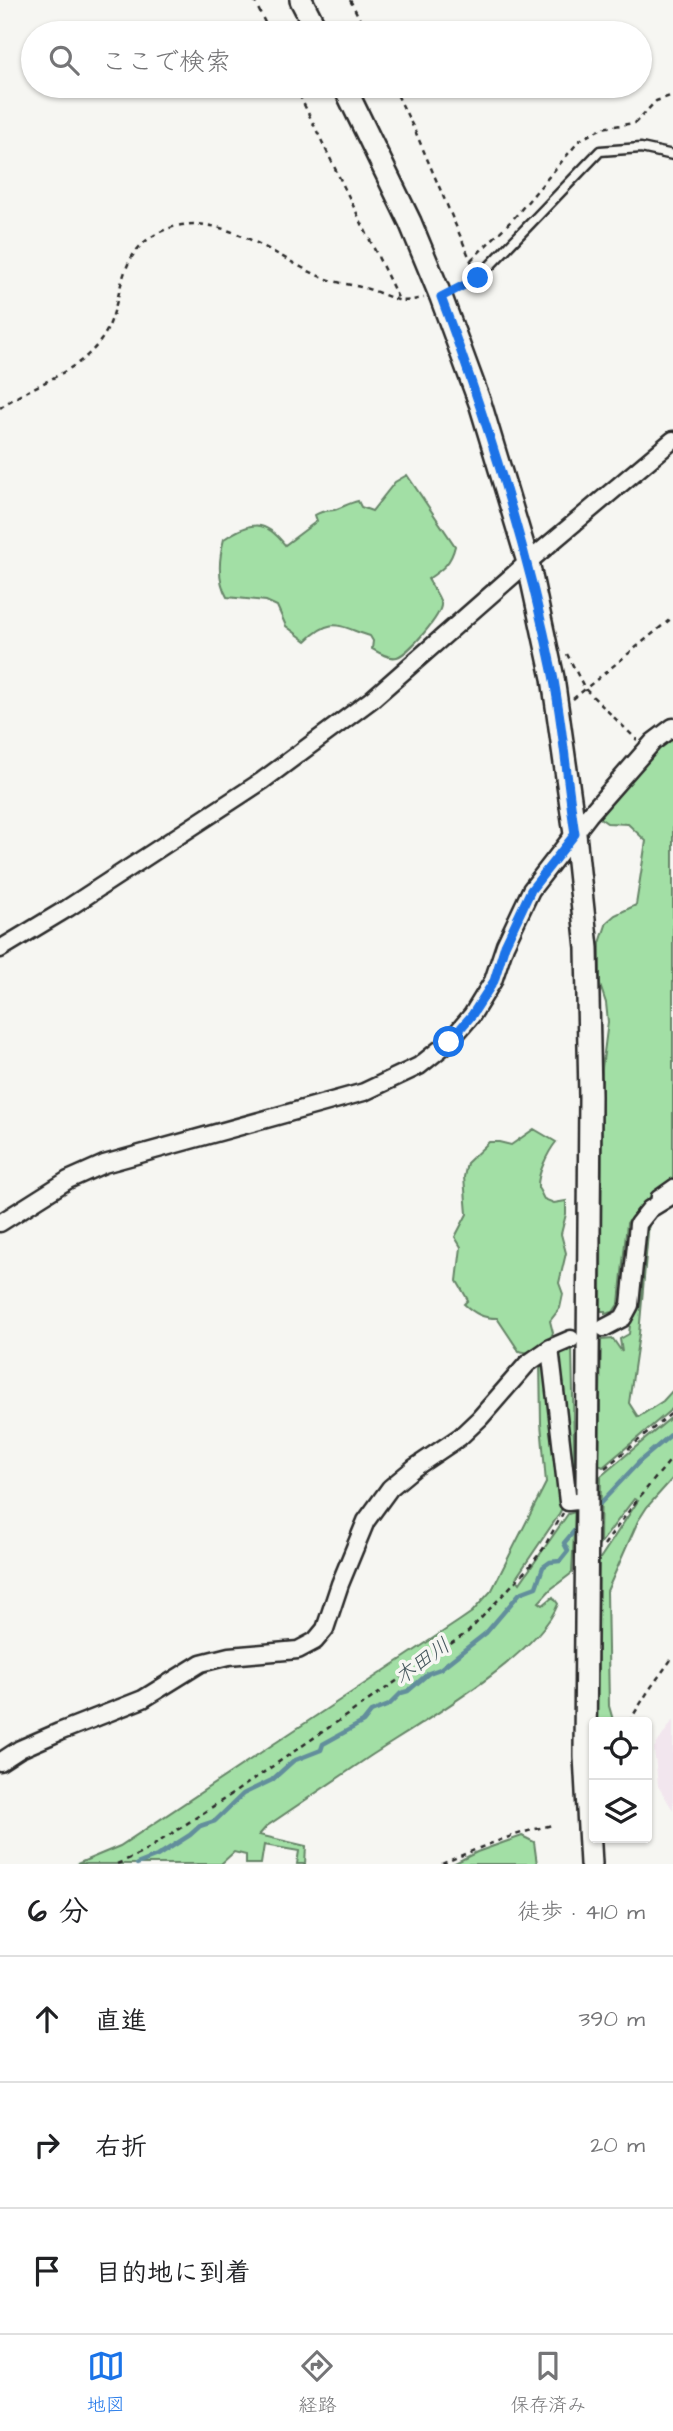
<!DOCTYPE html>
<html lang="ja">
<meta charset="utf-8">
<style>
:root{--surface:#fff;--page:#f2f2f2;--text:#202124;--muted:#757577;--line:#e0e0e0;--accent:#1a73e8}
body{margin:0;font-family:"Architects Daughter","Klee One",sans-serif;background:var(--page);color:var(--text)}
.controls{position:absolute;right:21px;bottom:21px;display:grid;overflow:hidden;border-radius:7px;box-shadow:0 2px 5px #0004}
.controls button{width:63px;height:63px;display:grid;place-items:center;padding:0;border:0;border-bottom:2px solid var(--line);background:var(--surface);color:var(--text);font:35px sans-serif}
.stop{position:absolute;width:21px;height:21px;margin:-16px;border:5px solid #1a73e8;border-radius:50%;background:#fff}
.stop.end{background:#1a73e8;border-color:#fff;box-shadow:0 2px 7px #0008}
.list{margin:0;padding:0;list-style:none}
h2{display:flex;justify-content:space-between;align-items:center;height:91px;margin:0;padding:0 28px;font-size:30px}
h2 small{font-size:23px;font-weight:400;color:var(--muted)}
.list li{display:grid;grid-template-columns:46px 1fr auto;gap:21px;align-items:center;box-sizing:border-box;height:126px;padding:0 28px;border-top:2px solid var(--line)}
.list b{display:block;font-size:26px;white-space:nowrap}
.list em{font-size:23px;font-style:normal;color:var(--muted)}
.icon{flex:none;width:38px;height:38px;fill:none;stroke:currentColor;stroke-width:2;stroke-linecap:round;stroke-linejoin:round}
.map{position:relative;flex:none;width:673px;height:1864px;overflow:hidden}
.search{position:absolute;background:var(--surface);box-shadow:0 2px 5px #0004;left:21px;right:21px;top:21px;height:77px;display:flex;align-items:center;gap:18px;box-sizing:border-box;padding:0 24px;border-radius:38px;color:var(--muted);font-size:26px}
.sheet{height:469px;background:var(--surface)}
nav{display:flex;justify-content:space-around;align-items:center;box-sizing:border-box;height:98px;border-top:2px solid var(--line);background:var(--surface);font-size:19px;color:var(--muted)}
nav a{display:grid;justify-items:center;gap:4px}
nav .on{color:var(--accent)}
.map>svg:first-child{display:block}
.built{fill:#f2e6ee}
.green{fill:#a2dfa5;stroke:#668568;stroke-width:2}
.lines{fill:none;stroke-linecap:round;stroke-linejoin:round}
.stream{stroke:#628e9c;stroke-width:4.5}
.lane-casing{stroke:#2b2b2b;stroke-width:13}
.street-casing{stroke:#2b2b2b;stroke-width:21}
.secondary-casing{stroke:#2b2b2b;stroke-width:26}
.path{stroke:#2b2b2b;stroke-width:2.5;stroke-dasharray:5 5;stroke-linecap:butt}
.lane{stroke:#f6f6f2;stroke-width:8}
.street{stroke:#f6f6f2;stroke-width:16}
.secondary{stroke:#f6f6f2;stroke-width:21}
.route{stroke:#1a73e8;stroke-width:9}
.labels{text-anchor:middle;stroke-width:7;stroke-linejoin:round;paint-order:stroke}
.water-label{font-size:21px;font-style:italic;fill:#42545a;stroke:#f6f6f2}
</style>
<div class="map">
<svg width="673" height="1864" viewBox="0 0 673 1864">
<rect width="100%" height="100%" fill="#f6f6f2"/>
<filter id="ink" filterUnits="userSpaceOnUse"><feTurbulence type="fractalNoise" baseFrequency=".0143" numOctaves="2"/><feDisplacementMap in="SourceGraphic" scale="14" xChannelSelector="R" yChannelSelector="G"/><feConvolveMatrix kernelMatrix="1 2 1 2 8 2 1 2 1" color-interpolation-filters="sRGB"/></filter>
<g filter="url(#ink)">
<path class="built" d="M 673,1720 L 673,1810 L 658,1786 L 654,1748 Z"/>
<path class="green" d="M 407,475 L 455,546 C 451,563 443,569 428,579 C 432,586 439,596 441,603 C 443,614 408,654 397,657 C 389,659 379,653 372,649 L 373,641 L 370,636 C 338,626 332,616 306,641 L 286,626 L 277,606 L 266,601 L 227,597 C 217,580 219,558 224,539 C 251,521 265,519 285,545 L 317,521 L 315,515 C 323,510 326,511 334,510 C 341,508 349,503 358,501 L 361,507 L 372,511 L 395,482 Z
M 673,733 L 673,1194 C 653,1199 639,1205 627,1223 L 619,1303 L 613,1312 L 605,1314 L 605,1311 L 601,1311 L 602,1068 L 608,1022 L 606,1003 L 600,985 L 600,943 L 607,922 L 615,915 L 636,905 L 646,841 L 628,824 L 607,823 L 597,816 L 638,763 Z
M 534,1129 L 556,1142 C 548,1152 537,1174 538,1188 C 539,1188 543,1198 544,1199 L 554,1203 L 566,1201 L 566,1214 L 561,1234 L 566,1253 L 559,1283 L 563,1294 L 560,1308 L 550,1321 L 553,1333 L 549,1341 L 529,1353 L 519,1351 L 497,1318 C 483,1318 475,1314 464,1304 L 468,1300 L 457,1281 L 461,1247 L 455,1237 L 467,1214 L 464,1177 L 467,1163 L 489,1142 L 499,1142 L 511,1145 Z
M 649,1222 L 639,1334 L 629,1403 L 638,1417 L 663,1401 L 673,1390 L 673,1408 L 603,1467 L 599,1465 L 601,1340 L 613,1339 L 622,1352 L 620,1339 L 629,1334 L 641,1230 Z
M 572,1345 L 575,1492 L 572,1492 L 557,1355 Z
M 547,1356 L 564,1504 L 558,1516 L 516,1578 L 520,1583 L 568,1514 L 575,1512 L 572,1573 L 551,1589 L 539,1602 L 543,1605 L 553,1597 L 558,1604 C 538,1656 418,1725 369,1757 C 335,1780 301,1803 267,1826 L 259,1835 L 306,1846 L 305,1864 L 297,1864 L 299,1851 L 264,1845 L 261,1864 L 246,1864 L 246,1855 L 234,1852 L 221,1864 L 77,1864 L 120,1846 L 459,1621 L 472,1612 L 492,1590 L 546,1483 L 541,1423 L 540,1360 Z
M 673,1416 L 673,1478 L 647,1507 L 638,1521 L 607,1591 L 609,1706 L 613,1720 L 620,1720 L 619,1722 L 597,1722 L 599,1560 L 638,1501 L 634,1499 L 600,1544 L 601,1476 Z
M 522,1836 L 534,1842 L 537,1864 L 453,1864 L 477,1852 Z"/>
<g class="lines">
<path class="stream" d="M 594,1510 L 640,1461 L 673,1433
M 137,1864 L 157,1856 L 190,1835 L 200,1826 L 215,1821 L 243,1794 L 272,1780 L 293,1761 L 321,1750 L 323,1744 L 363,1722 L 371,1712 L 389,1705 L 401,1693 L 408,1691 L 429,1673 L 440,1669 L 486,1633 L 520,1593 L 536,1587 L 543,1567 L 550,1562 L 560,1561 L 568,1551 L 564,1543 L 580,1524"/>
<defs>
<path id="lane" d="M 478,278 L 600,151 L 641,148 L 673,155
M 655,1206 L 656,1196 L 673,1184"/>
<path id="street" d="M 0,949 L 68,908 L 262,781 L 371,700 L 528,562 L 673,440
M 0,1223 L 68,1180 L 104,1164 L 364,1092 L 419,1066 L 449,1042 L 472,1015 L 493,981 L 505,945 L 531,890 L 589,815 L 653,742 L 673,727
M 604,1328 L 623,1318 L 630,1305 L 638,1224 L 650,1209 L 673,1195
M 550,1348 L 568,1502 L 587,1500
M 0,1762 L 20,1749 L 59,1732 L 143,1699 L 201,1663 L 229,1656 L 298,1650 L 315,1641 L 325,1629 L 340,1584 L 366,1521 L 390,1488 L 414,1468 L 460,1437 L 480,1418 L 527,1364 L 550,1348 L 571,1339"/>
<path id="secondary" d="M 301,0 L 318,33
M 344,86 L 410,222 L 441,297 L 480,403 L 528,562 L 553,678 L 575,834 L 587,948 L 590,1096 L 585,1756 L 591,1864"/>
</defs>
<use href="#lane" class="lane-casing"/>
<use href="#street" class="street-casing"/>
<use href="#secondary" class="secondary-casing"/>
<path class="path" d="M 254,0 L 270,33
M 350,0 L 367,33
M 295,86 L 399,300
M 393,86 L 416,133 L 474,268
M 471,260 L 513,219 L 580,140 L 602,128 L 635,123 L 656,101 L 673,95
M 457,289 L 470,282
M 0,408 C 32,384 77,374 101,340 C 124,308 114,262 150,238 C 207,199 266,252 317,275 C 333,283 351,284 368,289 C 378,292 388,297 398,300 C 406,302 416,299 424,298
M 567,654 L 585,689 L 637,740
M 573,699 L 673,617
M 605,1468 L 673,1412
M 604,1545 L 637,1500 L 673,1457
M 629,1722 L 649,1690 L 673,1657
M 117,1864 L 142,1853 L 235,1792 L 468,1632 L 529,1567 L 543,1549 L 563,1513
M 442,1864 C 478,1848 514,1833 553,1825"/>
<use href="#lane" class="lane"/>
<use href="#street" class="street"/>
<use href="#secondary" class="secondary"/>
</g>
</g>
<g class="lines" filter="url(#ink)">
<path class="route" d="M 449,1042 L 472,1015 L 494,981 L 505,945 L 531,890 L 575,834 C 567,781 563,727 553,675 C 527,546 487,420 441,297 L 478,278"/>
</g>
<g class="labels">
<g class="water-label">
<text transform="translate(422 1661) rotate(-36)" y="7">木田川</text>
</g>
</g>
</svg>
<div class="controls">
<button><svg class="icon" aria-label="locate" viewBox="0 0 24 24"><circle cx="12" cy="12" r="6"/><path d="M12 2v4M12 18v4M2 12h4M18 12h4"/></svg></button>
<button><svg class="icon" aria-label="layers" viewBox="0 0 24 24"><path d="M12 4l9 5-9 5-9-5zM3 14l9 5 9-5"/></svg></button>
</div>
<div class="stop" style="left:449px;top:1042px"></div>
<div class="stop end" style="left:478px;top:278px"></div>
<div class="search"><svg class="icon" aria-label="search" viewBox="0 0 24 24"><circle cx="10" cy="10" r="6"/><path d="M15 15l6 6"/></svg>ここで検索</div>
</div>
<section class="sheet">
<h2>6 分<small>徒歩 · 410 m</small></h2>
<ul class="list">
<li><svg class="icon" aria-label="ahead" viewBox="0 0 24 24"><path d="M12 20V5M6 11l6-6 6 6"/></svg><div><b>直進</b></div><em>390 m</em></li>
<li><svg class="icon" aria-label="right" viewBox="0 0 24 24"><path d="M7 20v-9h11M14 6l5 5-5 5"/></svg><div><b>右折</b></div><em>20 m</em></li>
<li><svg class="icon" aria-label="arrive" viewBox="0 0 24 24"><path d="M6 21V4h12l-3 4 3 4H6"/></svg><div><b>目的地に到着</b></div></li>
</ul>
</section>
<nav>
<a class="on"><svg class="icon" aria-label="map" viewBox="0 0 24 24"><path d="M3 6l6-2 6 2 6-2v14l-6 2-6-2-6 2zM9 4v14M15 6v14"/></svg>地図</a>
<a><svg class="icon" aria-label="directions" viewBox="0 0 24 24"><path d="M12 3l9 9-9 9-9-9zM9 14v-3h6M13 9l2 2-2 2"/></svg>経路</a>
<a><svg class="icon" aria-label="saved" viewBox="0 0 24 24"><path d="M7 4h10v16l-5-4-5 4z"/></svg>保存済み</a>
</nav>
